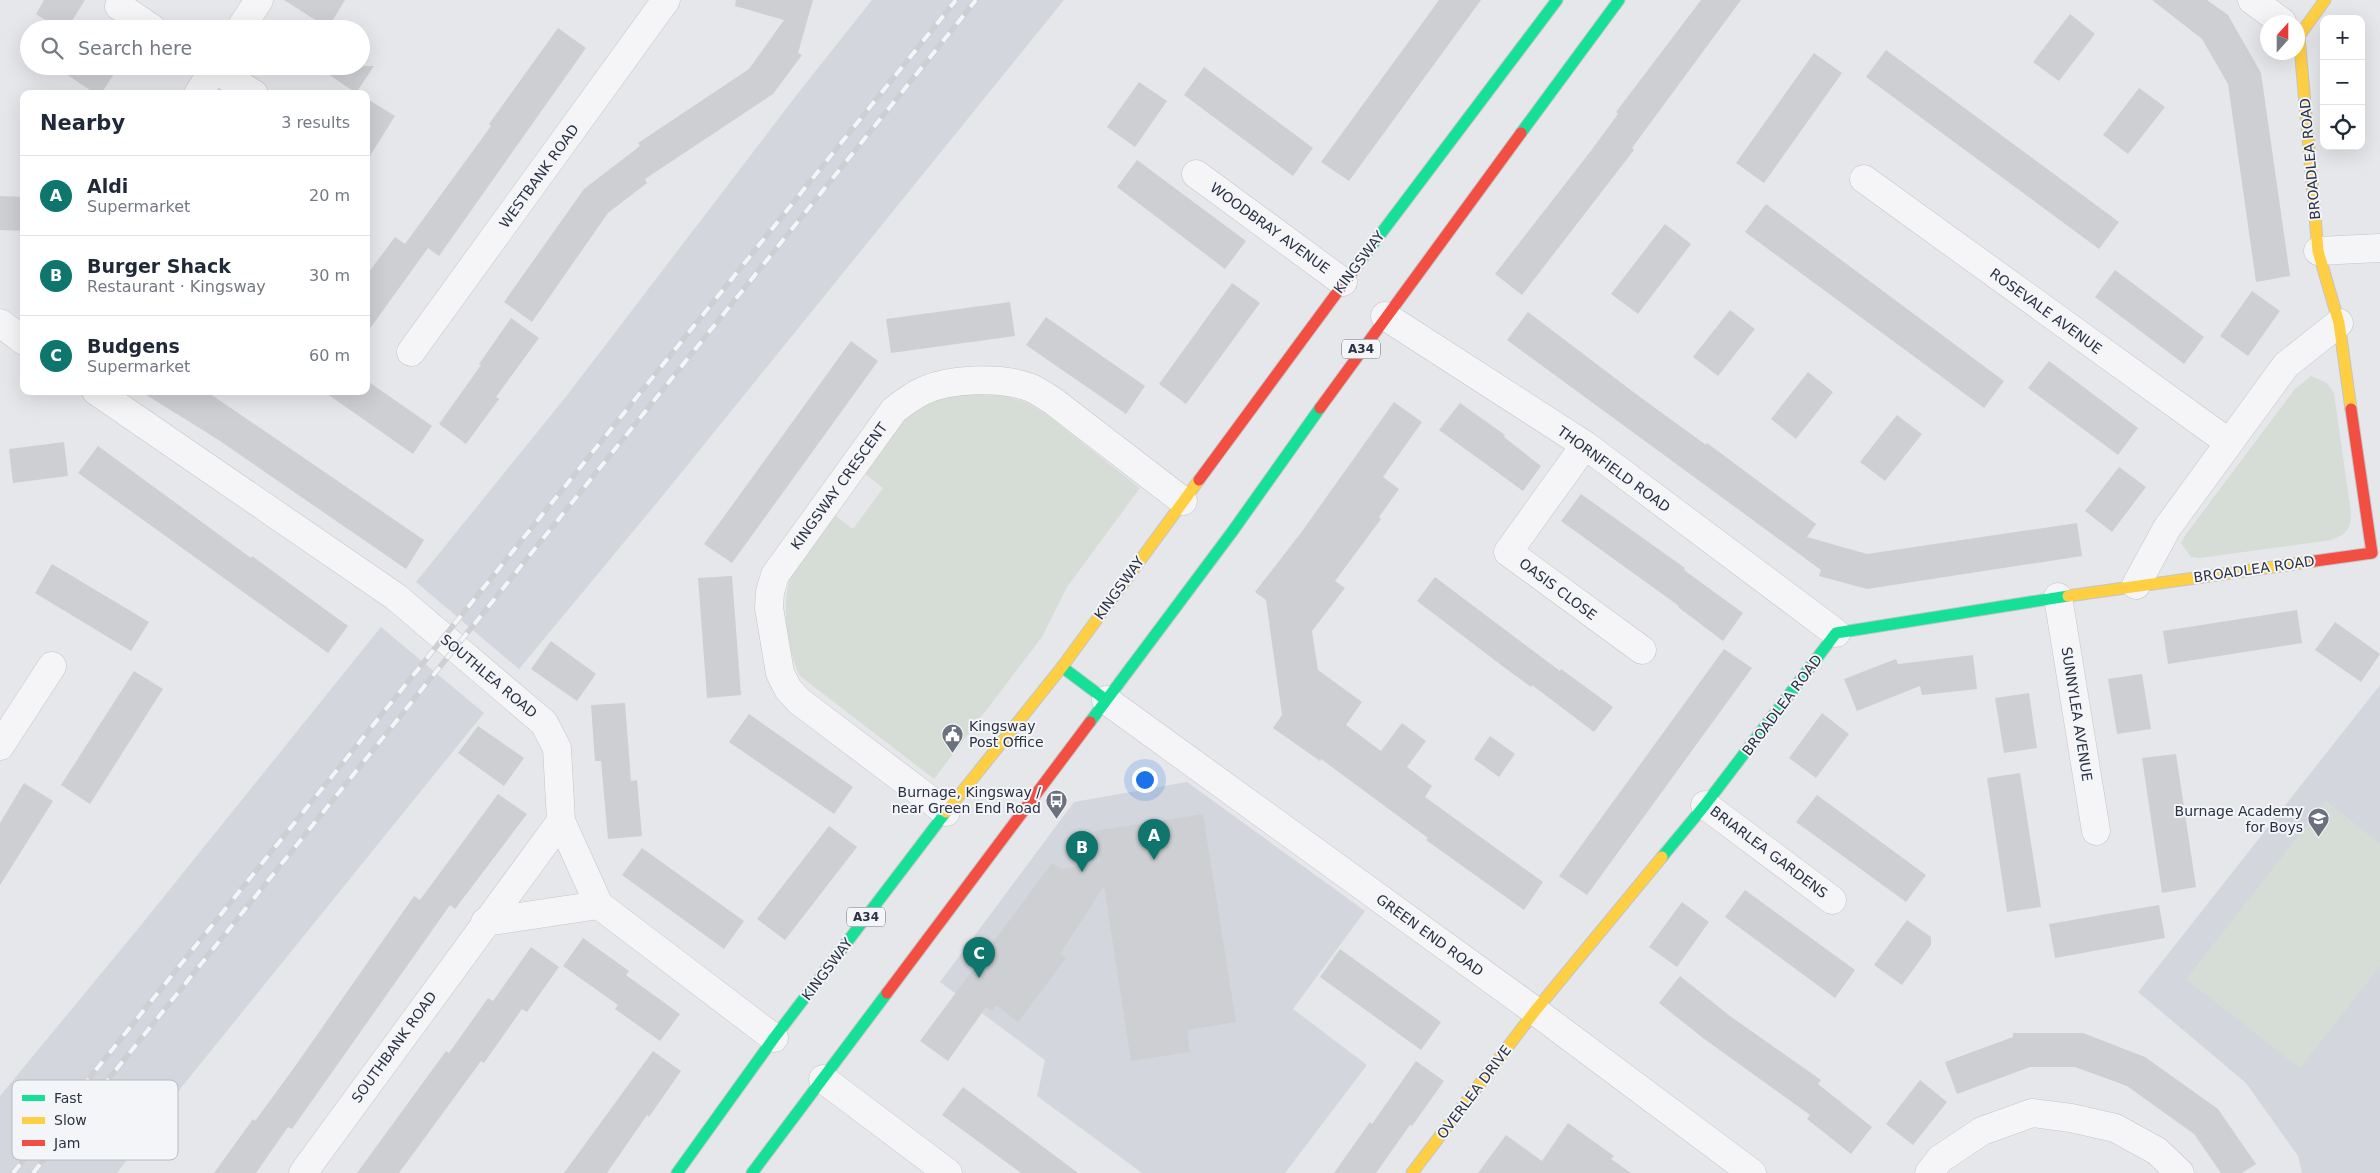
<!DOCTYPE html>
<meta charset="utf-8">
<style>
:root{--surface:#fff;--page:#f2f2f3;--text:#1f2937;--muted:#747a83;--line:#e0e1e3;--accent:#0f766e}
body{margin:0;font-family:"DejaVu Sans",sans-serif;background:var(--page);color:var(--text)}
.controls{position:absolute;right:15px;top:15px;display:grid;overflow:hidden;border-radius:10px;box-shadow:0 5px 20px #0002}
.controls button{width:45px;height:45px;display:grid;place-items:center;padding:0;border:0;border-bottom:1px solid var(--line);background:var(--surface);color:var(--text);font:25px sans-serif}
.compass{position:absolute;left:2260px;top:15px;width:45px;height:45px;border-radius:50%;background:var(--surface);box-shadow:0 5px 20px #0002;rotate:21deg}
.you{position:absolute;left:1144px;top:779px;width:18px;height:18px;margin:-12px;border:4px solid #fff;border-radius:50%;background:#1a73e8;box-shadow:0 0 0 8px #1a73e833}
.badge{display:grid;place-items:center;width:32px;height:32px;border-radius:50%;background:var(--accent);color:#fff;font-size:16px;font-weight:700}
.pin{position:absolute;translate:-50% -41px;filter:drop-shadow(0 1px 2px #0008)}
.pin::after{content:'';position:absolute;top:26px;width:18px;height:15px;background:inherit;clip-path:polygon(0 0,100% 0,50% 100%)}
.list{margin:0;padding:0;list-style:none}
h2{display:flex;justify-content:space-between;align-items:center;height:65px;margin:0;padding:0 20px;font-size:21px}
h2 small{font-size:16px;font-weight:400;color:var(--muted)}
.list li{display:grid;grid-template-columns:32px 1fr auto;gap:15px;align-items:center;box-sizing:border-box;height:80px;padding:0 20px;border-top:1px solid var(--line)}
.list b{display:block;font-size:19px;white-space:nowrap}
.list p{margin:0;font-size:16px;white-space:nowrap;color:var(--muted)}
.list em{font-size:16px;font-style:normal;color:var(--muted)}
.icon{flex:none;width:28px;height:28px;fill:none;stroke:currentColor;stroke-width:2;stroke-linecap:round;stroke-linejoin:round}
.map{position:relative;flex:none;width:2380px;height:1173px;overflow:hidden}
.search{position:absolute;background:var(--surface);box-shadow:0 5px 20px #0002;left:20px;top:20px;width:350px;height:55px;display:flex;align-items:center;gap:12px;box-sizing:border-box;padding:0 18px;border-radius:28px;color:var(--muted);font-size:19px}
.panel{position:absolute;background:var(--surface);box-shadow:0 5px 20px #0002;left:20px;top:90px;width:350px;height:305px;border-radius:10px}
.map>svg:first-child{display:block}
.built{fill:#d4d6dd}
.green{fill:#d6ddd6}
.building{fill:#cecfd2}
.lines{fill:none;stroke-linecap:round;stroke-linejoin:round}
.street-casing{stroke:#c4c5c8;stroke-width:29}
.fast-casing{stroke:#c4c5c8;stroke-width:13}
.slow-casing{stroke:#c4c5c8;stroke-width:13}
.jam-casing{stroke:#c4c5c8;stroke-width:13}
.street{stroke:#f5f5f7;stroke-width:28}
.fast{stroke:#16e098;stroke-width:11}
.slow{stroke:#ffcf43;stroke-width:11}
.jam{stroke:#f24e42;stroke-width:11}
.rail-casing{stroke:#cecfd2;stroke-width:5.5}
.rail{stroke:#f4f5f9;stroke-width:4;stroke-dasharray:11;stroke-linecap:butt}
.labels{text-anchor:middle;stroke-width:4;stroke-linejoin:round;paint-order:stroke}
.shield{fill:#f4f5f9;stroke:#676c7a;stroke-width:1}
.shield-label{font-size:12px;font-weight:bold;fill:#2b3244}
.street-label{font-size:14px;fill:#2b3244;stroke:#f4f5f9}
.poi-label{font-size:14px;fill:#2b3244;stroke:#f4f5f9;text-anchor:end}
.key{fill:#f4f5f9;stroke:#b8bac3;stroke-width:1}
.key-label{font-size:14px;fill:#2b3244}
</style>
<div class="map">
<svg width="2380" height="1173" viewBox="0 0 2380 1173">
<rect width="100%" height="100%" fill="#e6e7ea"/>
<path class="built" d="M 872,0 L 1064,0 L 660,499 L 519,669 L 416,582 L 568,394 L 802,88 Z
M 381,627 L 484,713 L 176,1094 L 117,1173 L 0,1173 L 0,1096 L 137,930 Z
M 2380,685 L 2380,1173 L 2302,1173 L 2298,1156 L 2246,1083 L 2138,992 Z
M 1187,782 L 1365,911 L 1293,1009 L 1367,1065 L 1285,1173 L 1142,1173 L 1037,1096 L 1045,1060 L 940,982 L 1074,802 Z"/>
<path class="green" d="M 2311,376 L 2327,383 L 2334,393 L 2351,513 C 2351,529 2346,535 2331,540 L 2200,558 L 2191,557 L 2181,543 L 2186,534 L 2295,389 Z
M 1002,395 L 1026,402 L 1043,412 L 1140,488 L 1067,587 L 1042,637 L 934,779 L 800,676 C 787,652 781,605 790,579 C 796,561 823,532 834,515 L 853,529 L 883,488 L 865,474 C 883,449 902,412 932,400 C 952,392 980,396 1002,395 Z
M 2326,801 L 2380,844 L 2380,966 L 2300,1068 L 2186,979 Z"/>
<path class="building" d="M 44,0 L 85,0 L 67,29 L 59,29 L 36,14 Z
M 284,0 L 345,0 L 328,28 Z
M 736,0 L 813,0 L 798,53 L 802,55 L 773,94 L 645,179 L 647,183 L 608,213 L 532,322 L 504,302 L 584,189 L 640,146 L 638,143 L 749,69 L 784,20 L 735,6 Z
M 1439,0 L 1481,0 L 1349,181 L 1321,162 Z
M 1701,0 L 1741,0 L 1632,148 L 1634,150 L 1522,295 L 1495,274 L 1590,152 L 1618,114 L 1616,112 Z
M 2152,0 L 2207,0 L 2228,15 L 2261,73 L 2290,276 L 2256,282 L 2228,84 L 2202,39 Z
M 2070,14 L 2095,34 L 2059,81 L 2033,62 Z
M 558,28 L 586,48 L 439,256 L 428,248 L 366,334 L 366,276 L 395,237 L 405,244 L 491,126 L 489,124 Z
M 1886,50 L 2119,222 L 2099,249 L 1866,77 Z
M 1814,53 L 1842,73 L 1764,183 L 1736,163 Z
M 54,66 L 119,66 L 101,94 L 96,94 Z
M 316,66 L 374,66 L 356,93 Z
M 1204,67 L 1313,148 L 1293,176 L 1184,95 Z
M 1139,82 L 1167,101 L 1135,147 L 1107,127 Z
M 2139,88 L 2165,107 L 2128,154 L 2103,135 Z
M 366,98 L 395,116 L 366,162 Z
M 1137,160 L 1246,241 L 1225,269 L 1117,187 Z
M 0,196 L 24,197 L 24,231 L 0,230 Z
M 1766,204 L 2004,381 L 1984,408 L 1745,232 Z
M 1665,224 L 1691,244 L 1638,314 L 1611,294 Z
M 2115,270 L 2204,337 L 2184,364 L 2095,297 Z
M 1232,283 L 1260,303 L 1186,404 L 1159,384 Z
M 2252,291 L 2280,311 L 2248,356 L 2220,336 Z
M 1010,302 L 1015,336 L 891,353 L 886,319 Z
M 1730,310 L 1755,329 L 1718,376 L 1693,357 Z
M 1528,312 L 1636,394 L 1706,445 L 1707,443 L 1816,524 L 1807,537 L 1867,554 L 2077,523 L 2082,556 L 1867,589 L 1819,576 L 1821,570 L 1507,340 Z
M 1046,317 L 1145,386 L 1126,414 L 1026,345 Z
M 511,318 L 539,338 L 496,397 L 499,399 L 466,444 L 439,424 L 481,365 L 479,364 Z
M 851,341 L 878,361 L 732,563 L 704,544 Z
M 2049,361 L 2138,428 L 2118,455 L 2028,388 Z
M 1808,372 L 1833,392 L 1796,439 L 1771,419 Z
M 366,380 L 432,426 L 413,454 L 323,391 L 366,391 Z
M 140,391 L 206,391 L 424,540 L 406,569 L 217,439 Z
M 1394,402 L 1422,422 L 1383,477 L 1399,489 L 1379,517 L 1381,519 L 1335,581 L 1345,588 L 1312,631 L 1318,670 L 1362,702 L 1346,725 L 1381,751 L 1402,723 L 1426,741 L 1407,767 L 1432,786 L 1425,797 L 1543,882 L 1524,910 L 1426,840 L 1428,838 L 1321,759 L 1320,761 L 1273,728 L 1282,715 L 1266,600 L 1255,592 L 1303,530 Z
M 1460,403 L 1505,435 L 1504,437 L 1541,466 L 1523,491 L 1439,430 Z
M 1897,415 L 1922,434 L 1885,481 L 1860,462 Z
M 64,442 L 68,476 L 13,483 L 9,449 Z
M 98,446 L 251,558 L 252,556 L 348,626 L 328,653 L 78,473 Z
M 2119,467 L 2146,487 L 2112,532 L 2085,511 Z
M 1581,494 L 1685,568 L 1684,570 L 1743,613 L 1723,641 L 1678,607 L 1679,606 L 1561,521 Z
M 52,564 L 149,622 L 131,651 L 35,593 Z
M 732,576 L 741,695 L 707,698 L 698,578 Z
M 1435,577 L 1560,671 L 1561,669 L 1613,707 L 1594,732 L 1532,685 L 1531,687 L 1505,668 L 1417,601 Z
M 2297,610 L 2302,643 L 2168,664 L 2163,631 Z
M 2335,622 L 2380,654 L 2361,682 L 2315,650 Z
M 551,641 L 596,674 L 577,701 L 531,669 Z
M 1724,649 L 1752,668 L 1587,895 L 1559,876 Z
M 1973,655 L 1977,689 L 1922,695 L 1920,686 L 1857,711 L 1844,679 L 1896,659 L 1898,664 Z
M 134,671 L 163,689 L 90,804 L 61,785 Z
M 2142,674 L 2151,729 L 2117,734 L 2108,679 Z
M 2029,693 L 2037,748 L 2004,753 L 1995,698 Z
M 625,703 L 631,781 L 637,780 L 642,836 L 608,839 L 601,761 L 595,761 L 591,705 Z
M 1822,713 L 1849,734 L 1816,778 L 1789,758 Z
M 749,714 L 853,787 L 834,814 L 729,742 Z
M 478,726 L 524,758 L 504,786 L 458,753 Z
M 1490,736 L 1515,754 L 1499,777 L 1474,759 Z
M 2176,754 L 2196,887 L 2162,893 L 2142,758 Z
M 2020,773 L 2041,907 L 2007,912 L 1987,778 Z
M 24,783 L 53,801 L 0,885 L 0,823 Z
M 498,794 L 527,814 L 455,909 L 450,905 L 292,1129 L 288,1127 L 256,1173 L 214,1173 L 253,1119 L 255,1121 L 296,1065 L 414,896 L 420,900 Z
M 1817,795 L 1926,875 L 1906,902 L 1796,822 Z
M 1203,814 L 1236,1022 L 1187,1030 L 1190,1052 L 1131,1061 L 1104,886 L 1060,954 L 1066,958 L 1018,1022 L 996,1005 L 992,1011 L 986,1007 L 948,1061 L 920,1041 L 1052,863 L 1062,869 L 1100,862 L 1095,831 Z
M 829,826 L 857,847 L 785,940 L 757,919 Z
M 642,848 L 744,921 L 724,949 L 622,875 Z
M 1745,890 L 1855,970 L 1835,998 L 1725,917 Z
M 1682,902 L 1709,922 L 1677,967 L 1649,947 Z
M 2159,905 L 2165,938 L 2055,958 L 2049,924 Z
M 1907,920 L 1931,937 L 1931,945 L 1902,985 L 1874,965 Z
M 583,938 L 629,971 L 626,975 L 680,1014 L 660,1041 L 615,1009 L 618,1005 L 563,966 Z
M 531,947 L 559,967 L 527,1012 L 522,1009 L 484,1063 L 481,1061 L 399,1173 L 357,1173 L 446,1051 L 449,1053 L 488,998 L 493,1001 Z
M 1340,949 L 1441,1022 L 1421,1050 L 1320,977 Z
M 1680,976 L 1730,1016 L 1821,1080 L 1818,1084 L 1872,1127 L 1851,1154 L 1807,1119 L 1810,1115 L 1703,1038 L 1659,1003 Z
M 2013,1033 L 2083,1033 L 2145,1057 L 2218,1109 L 2256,1164 L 2242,1173 L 2221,1173 L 2194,1134 L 2127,1086 L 2075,1067 L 2030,1067 L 1957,1094 L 1945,1062 L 2013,1037 Z
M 653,1051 L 681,1071 L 649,1117 L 647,1115 L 607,1173 L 564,1173 Z
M 1416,1061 L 1444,1081 L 1412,1126 L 1410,1125 L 1376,1173 L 1334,1173 L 1370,1122 L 1372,1124 Z
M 1920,1080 L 1947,1102 L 1913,1145 L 1886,1124 Z
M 963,1087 L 1030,1137 L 1078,1173 L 1021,1173 L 942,1115 Z
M 1568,1123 L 1614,1156 L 1611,1159 L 1631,1173 L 1478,1173 L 1506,1135 L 1542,1161 Z"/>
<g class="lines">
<defs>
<path id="street" d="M 2252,0 L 2282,22
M 119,6 L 153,29
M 240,29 L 259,0
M 210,66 L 254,94
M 198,94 L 216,66
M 1196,174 L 1343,282
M 1864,179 L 2228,442
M 2318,251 L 2380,248
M 1385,316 L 1585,445 L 1836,633
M 0,323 L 24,341
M 411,352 L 666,0
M 96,391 L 396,597 L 544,723 L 557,748 L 561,821 L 599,905 L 774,1038
M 1585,445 L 1508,552 L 1642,650
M 2136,585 L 2167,528 L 2286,365 L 2339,323
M 2058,597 L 2096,831
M 1106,700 L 1535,1011 L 1752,1173
M 0,746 L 52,666
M 1705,805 L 1832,900
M 946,812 L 799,701 L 788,689 L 780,673 L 769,608 L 770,592 L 775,575 L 894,410 C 903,403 912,396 923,391 C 950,378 1000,377 1029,387 C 1037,390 1045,396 1053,401 L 1183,501
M 485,922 L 599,905
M 823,1079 L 948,1173
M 303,1173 L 561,821
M 1929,1173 L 1940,1159 L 1982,1131 L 2032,1113 L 2071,1118 L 2115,1128 L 2157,1151 L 2180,1173"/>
<path id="fast" d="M 1521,133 L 1619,0
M 1361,260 L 1557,0
M 1062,667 L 1106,700
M 1090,722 L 1232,532 L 1320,408
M 1662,857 L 1705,805 L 1836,633 L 2068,596
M 677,1173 L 774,1038 L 946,812
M 752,1173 L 887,993"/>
<path id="slow" d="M 2325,0 L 2299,36 L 2318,251 L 2339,323 L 2351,409
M 2068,596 L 2315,561
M 946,812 L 1062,667 L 1199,480
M 1412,1173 L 1535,1011 L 1662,857"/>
<path id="jam" d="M 1320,408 L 1521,133
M 1199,480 L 1361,260
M 2315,561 L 2372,553 L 2351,409
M 887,993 L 1090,722"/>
</defs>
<use href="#street" class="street-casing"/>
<use href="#fast" class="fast-casing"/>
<use href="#slow" class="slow-casing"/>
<use href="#jam" class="jam-casing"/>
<use href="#street" class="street"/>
<use href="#fast" class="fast"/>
<use href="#slow" class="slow"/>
<use href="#jam" class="jam"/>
<defs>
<path id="rail" d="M 13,1173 L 956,0
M 33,1173 L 976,0"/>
</defs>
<use href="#rail" class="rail-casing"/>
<use href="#rail" class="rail"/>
</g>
<defs>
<symbol id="civic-pin" viewBox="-11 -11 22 30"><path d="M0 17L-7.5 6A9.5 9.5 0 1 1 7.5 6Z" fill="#6c717e" stroke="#f4f5f9"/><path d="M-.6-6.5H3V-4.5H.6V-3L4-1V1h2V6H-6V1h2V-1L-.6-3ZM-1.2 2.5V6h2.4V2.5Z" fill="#fff"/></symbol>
<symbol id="bus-pin" viewBox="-11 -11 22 30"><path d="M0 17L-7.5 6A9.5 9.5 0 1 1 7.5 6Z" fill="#6c717e" stroke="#f4f5f9"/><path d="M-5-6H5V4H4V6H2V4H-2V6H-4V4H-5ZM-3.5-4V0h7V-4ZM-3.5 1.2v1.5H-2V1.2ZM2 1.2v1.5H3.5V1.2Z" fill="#fff"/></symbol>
<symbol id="school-pin" viewBox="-11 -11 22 30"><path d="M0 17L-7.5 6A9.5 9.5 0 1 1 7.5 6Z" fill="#6c717e" stroke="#f4f5f9"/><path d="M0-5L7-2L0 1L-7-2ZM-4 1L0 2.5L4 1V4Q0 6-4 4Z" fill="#fff"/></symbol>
</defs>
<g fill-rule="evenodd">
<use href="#civic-pin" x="940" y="722" width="25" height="34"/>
<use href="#bus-pin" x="1044" y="788" width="25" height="34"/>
<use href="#school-pin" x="2306" y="806" width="25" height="34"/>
</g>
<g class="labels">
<g class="shield">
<rect x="1342" y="339.5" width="38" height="19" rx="4"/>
<rect x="847" y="907.5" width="38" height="19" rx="4"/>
</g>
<g class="shield-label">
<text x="1361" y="353">A34</text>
<text x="866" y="921">A34</text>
</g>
<g class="street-label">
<text transform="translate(2310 159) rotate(-95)" y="5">BROADLEA ROAD</text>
<text transform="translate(539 176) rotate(-54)" y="5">WESTBANK ROAD</text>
<text transform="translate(1270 228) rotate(36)" y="5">WOODBRAY AVENUE</text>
<text transform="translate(1359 262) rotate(-53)" y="5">KINGSWAY</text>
<text transform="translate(2046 311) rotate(36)" y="5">ROSEVALE AVENUE</text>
<text transform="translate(1614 469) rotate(36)" y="5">THORNFIELD ROAD</text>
<text transform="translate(839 486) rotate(-54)" y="5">KINGSWAY CRESCENT</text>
<text transform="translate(2254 569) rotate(-8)" y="5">BROADLEA ROAD</text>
<text transform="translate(1119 588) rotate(-54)" y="5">KINGSWAY</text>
<text transform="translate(1558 589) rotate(37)" y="5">OASIS CLOSE</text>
<text transform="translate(489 676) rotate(40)" y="5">SOUTHLEA ROAD</text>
<text transform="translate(1782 705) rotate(-53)" y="5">BROADLEA ROAD</text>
<text transform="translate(2077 714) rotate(81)" y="5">SUNNYLEA AVENUE</text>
<text transform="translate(1769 852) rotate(37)" y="5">BRIARLEA GARDENS</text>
<text transform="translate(1430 935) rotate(36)" y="5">GREEN END ROAD</text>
<text transform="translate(827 969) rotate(-53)" y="5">KINGSWAY</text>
<text transform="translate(394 1047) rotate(-54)" y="5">SOUTHBANK ROAD</text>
<text transform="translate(1474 1092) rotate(-53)" y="5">OVERLEA DRIVE</text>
</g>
<g class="poi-label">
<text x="969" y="731" text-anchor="start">Kingsway<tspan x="969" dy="16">Post Office</tspan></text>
<text x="1041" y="797">Burnage, Kingsway /<tspan x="1041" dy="16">near Green End Road</tspan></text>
<text x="2303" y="816">Burnage Academy<tspan x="2303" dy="16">for Boys</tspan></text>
</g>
</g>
<rect x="12" y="1080" width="166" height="80" rx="8" class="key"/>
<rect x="22" y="1095" width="23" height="6" fill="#16e098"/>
<rect x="22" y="1117" width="23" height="7" fill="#ffcf43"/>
<rect x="22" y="1140" width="23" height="6" fill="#f24e42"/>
<g class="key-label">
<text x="54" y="1103">Fast</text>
<text x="54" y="1125">Slow</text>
<text x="54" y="1148">Jam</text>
</g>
</svg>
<div class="controls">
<button>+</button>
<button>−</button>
<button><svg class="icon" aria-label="locate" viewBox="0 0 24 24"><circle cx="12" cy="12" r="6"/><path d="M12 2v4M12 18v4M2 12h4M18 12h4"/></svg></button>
</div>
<svg class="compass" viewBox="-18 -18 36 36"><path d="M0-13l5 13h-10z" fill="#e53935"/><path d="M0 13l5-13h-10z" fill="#747a83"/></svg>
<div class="you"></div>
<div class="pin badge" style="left:1154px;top:860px">A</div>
<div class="pin badge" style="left:1082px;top:872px">B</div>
<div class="pin badge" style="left:979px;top:978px">C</div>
<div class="search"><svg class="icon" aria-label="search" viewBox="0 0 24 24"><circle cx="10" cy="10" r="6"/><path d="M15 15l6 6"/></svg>Search here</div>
<section class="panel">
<h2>Nearby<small>3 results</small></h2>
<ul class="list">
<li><span class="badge">A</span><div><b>Aldi</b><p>Supermarket</p></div><em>20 m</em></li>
<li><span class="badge">B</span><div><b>Burger Shack</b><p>Restaurant · Kingsway</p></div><em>30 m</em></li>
<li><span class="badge">C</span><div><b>Budgens</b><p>Supermarket</p></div><em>60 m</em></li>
</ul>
</section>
</div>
